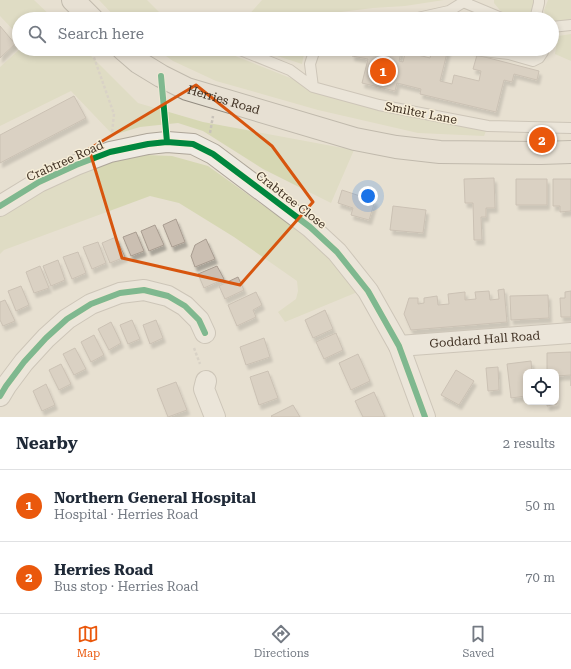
<!DOCTYPE html>
<meta charset="utf-8">
<style>
:root{--surface:#fff;--page:#f2f2f3;--text:#1f2937;--muted:#747a83;--line:#e0e1e3;--accent:#ea580c}
body{margin:0;font-family:"Roboto Serif",serif;background:var(--page);color:var(--text)}
.controls{position:absolute;right:12px;bottom:12px;display:grid;overflow:hidden;border-radius:8px;box-shadow:0 2px 6px #0003}
.controls button{width:36px;height:36px;display:grid;place-items:center;padding:0;border:0;border-bottom:1px solid var(--line);background:var(--surface);color:var(--text);font:20px sans-serif}
.you{position:absolute;left:368px;top:196px;width:14px;height:14px;margin:-10px;border:3px solid #fff;border-radius:50%;background:#1a73e8;box-shadow:0 0 0 6px #1a73e833}
.badge{display:grid;place-items:center;width:26px;height:26px;border-radius:50%;background:var(--accent);color:#fff;font-size:13px;font-weight:700}
.pin{position:absolute;translate:-50% -50%;border:2px solid #fff;box-shadow:0 1px 4px #0006}
.list{margin:0;padding:0;list-style:none}
h2{display:flex;justify-content:space-between;align-items:center;height:52px;margin:0;padding:0 16px;font-size:17px}
h2 small{font-size:13px;font-weight:400;color:var(--muted)}
.list li{display:grid;grid-template-columns:26px 1fr auto;gap:12px;align-items:center;box-sizing:border-box;height:72px;padding:0 16px;border-top:1px solid var(--line)}
.list b{display:block;font-size:15px;white-space:nowrap}
.list p{margin:0;font-size:13px;white-space:nowrap;color:var(--muted)}
.list em{font-size:13px;font-style:normal;color:var(--muted)}
.icon{flex:none;width:22px;height:22px;fill:none;stroke:currentColor;stroke-width:2;stroke-linecap:round;stroke-linejoin:round}
.map{position:relative;flex:none;width:571px;height:417px;overflow:hidden}
.search{position:absolute;background:var(--surface);box-shadow:0 2px 6px #0003;left:12px;right:12px;top:12px;height:44px;display:flex;align-items:center;gap:10px;box-sizing:border-box;padding:0 14px;border-radius:22px;color:var(--muted);font-size:15px}
.sheet{height:196px;background:var(--surface)}
nav{display:flex;justify-content:space-around;align-items:center;box-sizing:border-box;height:56px;border-top:1px solid var(--line);background:var(--surface);font-size:11px;color:var(--muted)}
nav a{display:grid;justify-items:center;gap:2px}
nav .on{color:var(--accent)}
.map>svg:first-child{display:block}
.green{fill:#d6d7b3}
.building{fill:#cbbfb2;stroke:#a89c90;filter:url(#shadow)}
.lines{fill:none;stroke-linecap:round;stroke-linejoin:round}
.lane-casing{stroke:#ada599;stroke-width:12}
.street-casing{stroke:#ada599;stroke-width:22}
.primary-casing{stroke:#928b80;stroke-width:24}
.path{stroke:#c8c2b9;stroke-width:2.5;stroke-dasharray:3 2;stroke-linecap:butt}
.lane{stroke:#efebe3;stroke-width:10}
.street{stroke:#efebe3;stroke-width:20}
.primary{stroke:#e6e1d4;stroke-width:22}
.cycleway-casing{stroke:#f7eed8;stroke-width:8}
.cycleway{stroke:#00873e;stroke-width:6}
.marked{fill:none;stroke:#d7550e;stroke-width:3;stroke-linejoin:round}
.labels{text-anchor:middle;stroke-width:3;stroke-linejoin:round;paint-order:stroke}
.street-label{font-size:12px;fill:#3d2e20;stroke:#f7eed8}
</style>
<div class="map">
<svg width="571" height="417" viewBox="0 0 571 417">
<defs>
<filter id="shadow"><feDropShadow dx="2.5" dy="4.5" stdDeviation="1" flood-color="#0004"/></filter>
</defs>
<rect width="100%" height="100%" fill="#e7e0d1"/>
<path class="green" d="M 0,0 L 34,0 L 54,19 L 19,19 L 19,36 L 0,16 Z
M 99,0 L 147,0 L 166,19 L 117,19 Z
M 262,0 L 444,0 L 405,6 L 373,8 L 341,12 L 327,19 L 245,19 Z
M 494,0 L 536,0 L 536,1 L 532,11 L 517,18 L 503,14 L 494,3 Z
M 548,0 L 571,0 L 571,23 L 565,23 L 552,21 L 552,19 L 546,19 L 544,10 Z
M 571,34 L 571,61 L 555,54 L 558,36 Z
M 20,49 L 84,49 L 138,103 L 203,122 L 354,150 L 331,203 L 263,169 L 203,131 L 178,123 L 140,127 L 113,135 L 71,91 L 0,126 L 0,67 Z
M 156,49 L 218,49 L 313,87 L 488,126 L 484,136 L 418,133 L 318,110 L 216,81 L 173,61 Z
M 270,49 L 305,49 L 302,64 L 268,53 Z
M 146,155 L 172,156 L 208,166 L 331,254 L 360,291 L 285,322 L 278,312 L 296,299 L 298,291 L 297,281 L 234,237 L 179,203 L 150,196 L 4,250 L 0,254 L 0,214 L 52,185 L 109,163 Z"/>
<path class="building" d="M 0,26 L 15,44 L 0,58 Z
M 353,49 L 402,49 L 399,61 L 403,62 L 406,49 L 413,49 L 420,51 L 418,55 L 430,58 L 432,49 L 448,49 L 440,81 L 452,84 L 454,75 L 479,81 L 481,71 L 473,69 L 477,55 L 539,71 L 537,80 L 514,74 L 512,82 L 504,80 L 496,112 L 420,94 L 421,89 L 397,83 L 395,91 L 362,83 L 368,59 L 352,56 Z
M 74,96 L 86,118 L 0,163 L 0,135 Z
M 494,178 L 495,208 L 486,208 L 486,217 L 481,217 L 482,240 L 474,240 L 473,203 L 465,203 L 464,179 Z
M 516,179 L 547,179 L 547,205 L 516,205 Z
M 553,179 L 571,179 L 571,211 L 560,212 L 560,206 L 553,206 Z
M 342,190 L 375,201 L 369,220 L 351,215 L 353,208 L 338,203 Z
M 393,206 L 426,210 L 423,233 L 390,230 Z
M 176,219 L 185,242 L 172,247 L 163,225 Z
M 155,225 L 164,245 L 149,251 L 141,231 Z
M 136,232 L 144,251 L 131,256 L 123,237 Z
M 116,237 L 125,257 L 110,263 L 102,243 Z
M 206,239 L 215,259 L 195,267 L 191,256 L 195,245 Z
M 98,242 L 106,263 L 92,269 L 83,247 Z
M 78,252 L 86,273 L 72,279 L 63,257 Z
M 58,260 L 65,280 L 51,286 L 43,266 Z
M 40,266 L 49,288 L 34,293 L 26,272 Z
M 217,266 L 224,279 L 204,288 L 198,274 Z
M 238,277 L 244,290 L 225,299 L 219,286 Z
M 21,286 L 29,305 L 16,311 L 8,291 Z
M 504,289 L 507,322 L 411,330 L 404,314 L 409,298 L 418,298 L 418,304 L 424,303 L 424,298 L 437,296 L 438,305 L 449,304 L 448,294 L 465,292 L 465,300 L 476,299 L 475,292 L 489,291 L 490,300 L 499,299 L 498,290 Z
M 571,291 L 571,317 L 561,317 L 560,298 L 565,298 L 565,292 Z
M 256,292 L 262,305 L 253,310 L 256,317 L 237,326 L 228,305 Z
M 548,295 L 549,318 L 511,320 L 510,296 Z
M 5,300 L 15,321 L 3,326 L 0,320 L 0,302 Z
M 325,310 L 333,329 L 313,338 L 305,320 Z
M 132,320 L 140,339 L 128,344 L 120,325 Z
M 156,320 L 163,338 L 150,344 L 143,325 Z
M 111,322 L 121,343 L 109,350 L 98,329 Z
M 336,333 L 343,350 L 324,359 L 316,342 Z
M 94,335 L 104,355 L 91,362 L 81,342 Z
M 264,338 L 270,357 L 246,365 L 240,347 Z
M 75,348 L 86,369 L 74,375 L 63,354 Z
M 571,352 L 571,386 L 571,375 L 557,376 L 557,404 L 547,406 L 547,402 L 556,402 L 556,372 L 547,372 L 547,353 Z
M 358,354 L 370,381 L 351,390 L 339,363 Z
M 531,361 L 532,372 L 526,372 L 526,396 L 511,398 L 507,364 Z
M 61,364 L 71,384 L 59,390 L 49,370 Z
M 498,367 L 499,390 L 488,391 L 486,368 Z
M 456,370 L 474,381 L 459,405 L 441,395 Z
M 268,371 L 278,398 L 259,405 L 250,377 Z
M 176,382 L 187,410 L 168,417 L 157,389 Z
M 46,384 L 55,405 L 42,411 L 33,391 Z
M 374,392 L 385,417 L 363,417 L 355,401 Z
M 293,405 L 300,417 L 272,417 L 271,416 Z"/>
<g class="lines">
<defs>
<path id="lane" d="M 463,2 L 504,19
M 413,19 L 449,11 L 467,0
M 535,19 L 539,3 L 539,0
M 552,27 L 571,25
M 238,49 L 290,70 L 313,87
M 315,49 L 310,64 L 313,87 L 379,105 L 488,126 L 571,128
M 465,49 L 509,54 L 533,61 L 539,58 L 543,52 L 543,49"/>
<g id="street">
<path d="M 0,206 L 39,182 L 76,165 L 110,152 L 148,144 L 167,142 L 193,144 L 213,154 L 310,227 L 337,252 L 368,291 L 399,346 L 425,417"/>
<path id="s1" d="M 399,346 L 571,333"/>
<path d="M 206,381 L 204,389 L 215,417"/>
<path d="M 0,396 L 6,386 L 24,362 L 46,338 L 67,319 L 91,304 L 120,293 L 144,290 L 168,296 L 185,306 L 199,320 L 205,333"/>
</g>
<g id="primary">
<path d="M 73,0 L 92,19"/>
<path id="s2" d="M 123,49 L 138,62 L 161,76 L 187,89 L 355,139 L 396,147 L 440,152 L 541,153 L 571,152"/>
</g>
</defs>
<use href="#lane" class="lane-casing"/>
<use href="#street" class="street-casing"/>
<use href="#primary" class="primary-casing"/>
<path class="path" d="M 95,49 L 92,52 L 114,114 L 112,133
M 210,133 L 213,116
M 194,348 L 200,364"/>
<use href="#lane" class="lane"/>
<use href="#street" class="street"/>
<use href="#primary" class="primary"/>
<defs>
<path id="cycleway" d="M 161,76 L 167,142
M 0,206 L 39,182 L 76,165 L 110,152 L 148,144 L 167,142 L 193,144 L 213,154 L 310,227 L 337,252 L 368,291 L 399,346 L 425,417
M 0,396 L 6,386 L 24,362 L 46,338 L 67,319 L 91,304 L 120,293 L 144,290 L 168,296 L 185,306 L 199,320 L 205,333"/>
</defs>
<use href="#cycleway" class="cycleway-casing"/>
<use href="#cycleway" class="cycleway"/>
</g>
<path d="M0 0H571V417H0ZM 196,85 L 272,146 L 313,202 L 240,285 L 122,258 L 89,149 Z" fill="#e7e0d1" fill-opacity=".55" fill-rule="evenodd"/>
<path class="marked" d="M 196,85 L 272,146 L 313,202 L 240,285 L 122,258 L 89,149 Z"/>
<g class="labels">
<g class="street-label">
<text dy="4" stroke="none"><textPath href="#s2" startOffset="114">Herries Road</textPath></text>
<text transform="translate(421 113) rotate(11)" y="4">Smilter Lane</text>
<text transform="translate(65 161) rotate(-24)" y="4">Crabtree Road</text>
<text transform="translate(291 200) rotate(38)" y="4">Crabtree Close</text>
<text dy="4" stroke="none"><textPath href="#s1" startOffset="86">Goddard Hall Road</textPath></text>
</g>
</g>
</svg>
<div class="controls">
<button><svg class="icon" aria-label="locate" viewBox="0 0 24 24"><circle cx="12" cy="12" r="6"/><path d="M12 2v4M12 18v4M2 12h4M18 12h4"/></svg></button>
</div>
<div class="you"></div>
<div class="pin badge" style="left:383px;top:71px">1</div>
<div class="pin badge" style="left:542px;top:140px">2</div>
<div class="search"><svg class="icon" aria-label="search" viewBox="0 0 24 24"><circle cx="10" cy="10" r="6"/><path d="M15 15l6 6"/></svg>Search here</div>
</div>
<section class="sheet">
<h2>Nearby<small>2 results</small></h2>
<ul class="list">
<li><span class="badge">1</span><div><b>Northern General Hospital</b><p>Hospital · Herries Road</p></div><em>50 m</em></li>
<li><span class="badge">2</span><div><b>Herries Road</b><p>Bus stop · Herries Road</p></div><em>70 m</em></li>
</ul>
</section>
<nav>
<a class="on"><svg class="icon" aria-label="map" viewBox="0 0 24 24"><path d="M3 6l6-2 6 2 6-2v14l-6 2-6-2-6 2zM9 4v14M15 6v14"/></svg>Map</a>
<a><svg class="icon" aria-label="directions" viewBox="0 0 24 24"><path d="M12 3l9 9-9 9-9-9zM9 14v-3h6M13 9l2 2-2 2"/></svg>Directions</a>
<a><svg class="icon" aria-label="saved" viewBox="0 0 24 24"><path d="M7 4h10v16l-5-4-5 4z"/></svg>Saved</a>
</nav>
